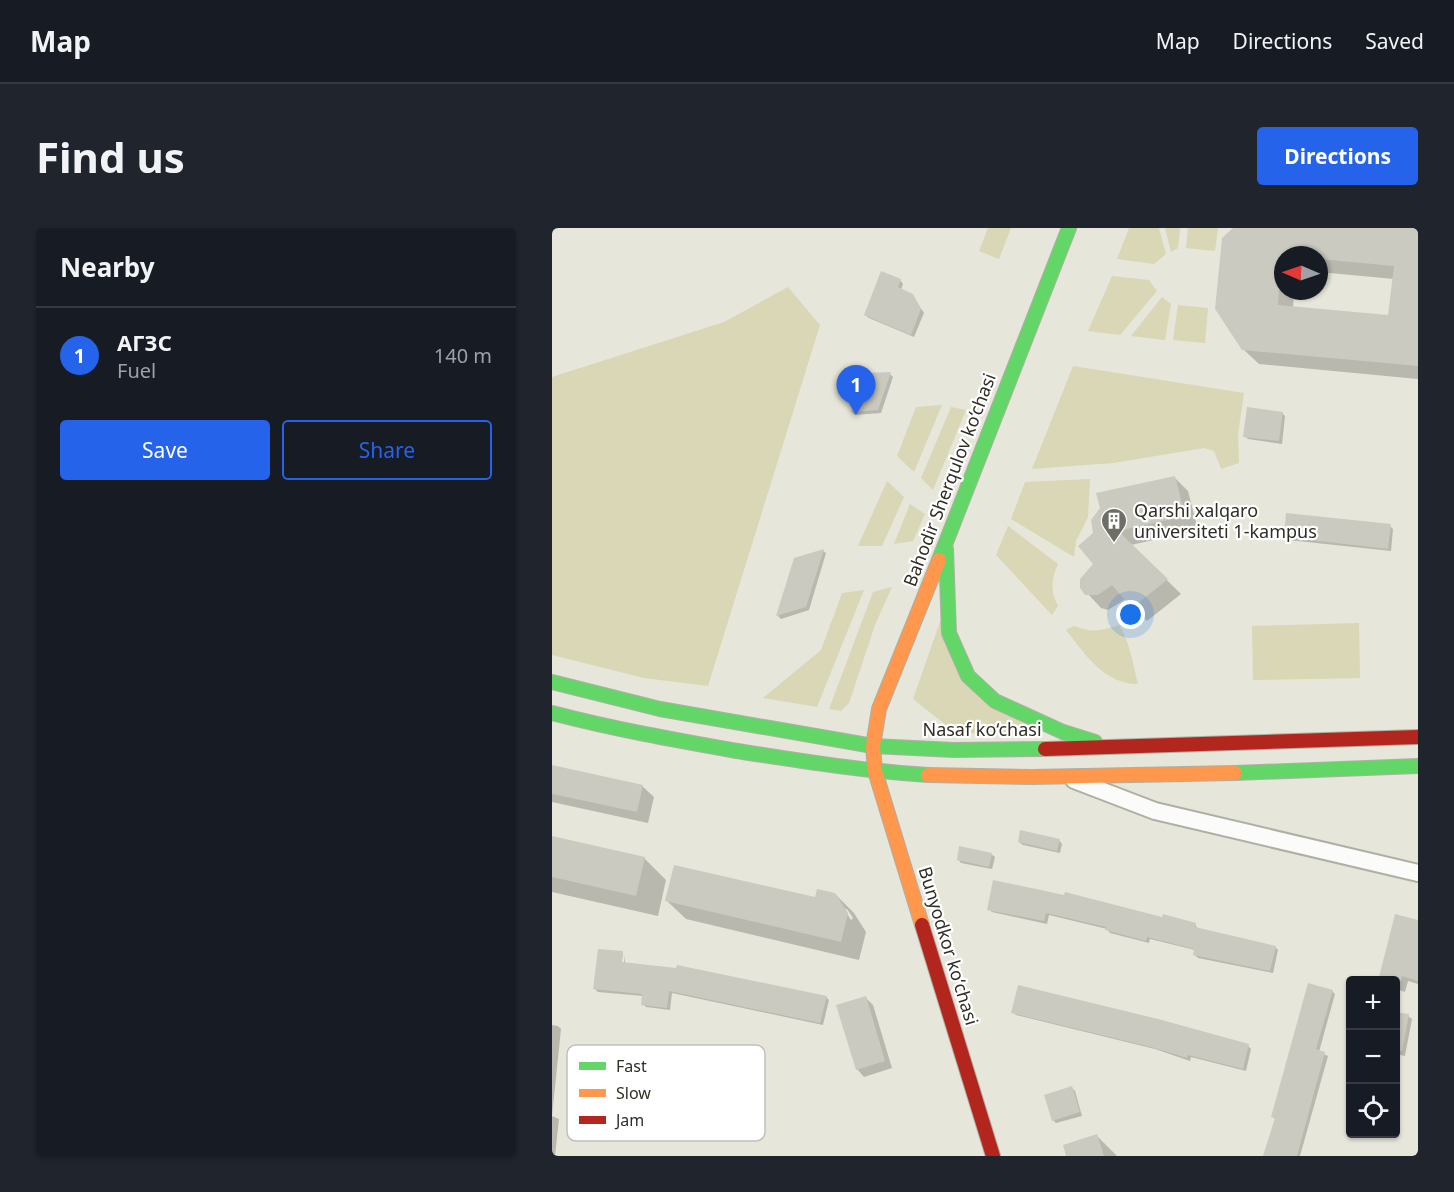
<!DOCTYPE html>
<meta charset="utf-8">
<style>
:root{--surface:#171b24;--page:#20242c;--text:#f1f3f6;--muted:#9ea1a6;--line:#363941;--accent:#2563eb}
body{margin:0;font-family:"Noto Sans",sans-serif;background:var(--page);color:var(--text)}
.controls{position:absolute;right:18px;bottom:18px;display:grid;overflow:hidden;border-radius:6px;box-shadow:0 2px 4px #0004}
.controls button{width:54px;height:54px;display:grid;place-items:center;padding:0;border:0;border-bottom:2px solid var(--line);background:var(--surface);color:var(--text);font:30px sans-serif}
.compass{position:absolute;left:722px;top:18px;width:54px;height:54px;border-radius:50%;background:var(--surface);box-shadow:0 2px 4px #0004;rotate:272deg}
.you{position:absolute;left:579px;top:387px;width:21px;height:21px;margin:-15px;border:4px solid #fff;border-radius:50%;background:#1a73e8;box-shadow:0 0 0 9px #1a73e833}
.badge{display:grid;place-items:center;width:39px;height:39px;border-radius:50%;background:var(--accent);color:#fff;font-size:20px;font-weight:700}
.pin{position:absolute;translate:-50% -50px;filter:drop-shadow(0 2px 3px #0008)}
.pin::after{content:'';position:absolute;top:32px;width:21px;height:18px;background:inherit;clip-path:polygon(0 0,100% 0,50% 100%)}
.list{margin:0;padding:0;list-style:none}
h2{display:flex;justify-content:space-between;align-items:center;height:78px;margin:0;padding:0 24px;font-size:26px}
h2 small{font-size:20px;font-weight:400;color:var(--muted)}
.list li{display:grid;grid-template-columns:39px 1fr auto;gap:18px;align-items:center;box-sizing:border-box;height:96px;padding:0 24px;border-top:2px solid var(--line)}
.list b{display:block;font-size:22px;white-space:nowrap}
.list p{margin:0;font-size:20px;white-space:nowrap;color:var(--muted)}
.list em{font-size:20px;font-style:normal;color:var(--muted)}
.actions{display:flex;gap:12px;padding:18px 24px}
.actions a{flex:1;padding:14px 0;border:2px solid var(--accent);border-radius:6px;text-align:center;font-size:21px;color:var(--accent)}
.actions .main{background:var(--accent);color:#fff}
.icon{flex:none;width:33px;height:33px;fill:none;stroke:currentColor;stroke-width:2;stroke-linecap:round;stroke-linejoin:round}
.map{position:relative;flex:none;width:866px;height:928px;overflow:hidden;border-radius:6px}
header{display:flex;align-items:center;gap:36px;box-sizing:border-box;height:84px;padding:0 30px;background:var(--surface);border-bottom:2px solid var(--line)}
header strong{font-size:28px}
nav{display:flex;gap:33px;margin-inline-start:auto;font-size:21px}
.intro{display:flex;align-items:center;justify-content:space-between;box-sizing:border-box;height:144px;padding:0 36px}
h1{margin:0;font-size:42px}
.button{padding:15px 27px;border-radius:6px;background:var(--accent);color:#fff;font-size:21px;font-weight:700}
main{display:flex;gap:36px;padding:0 36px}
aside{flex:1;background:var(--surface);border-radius:6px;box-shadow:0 2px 4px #0004}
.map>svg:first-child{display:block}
.green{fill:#d9d7b5}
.shadow{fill:#0003;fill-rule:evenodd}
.building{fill:#cacac0;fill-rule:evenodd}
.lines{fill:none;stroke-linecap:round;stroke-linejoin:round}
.street-casing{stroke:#afafa5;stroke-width:20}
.fast-casing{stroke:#afafa5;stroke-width:16}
.slow-casing{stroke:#afafa5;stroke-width:16}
.jam-casing{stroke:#afafa5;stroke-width:16}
.street{stroke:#fbfbf9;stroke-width:16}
.fast{stroke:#63d668;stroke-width:14}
.slow{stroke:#ff974d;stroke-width:14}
.jam{stroke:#b3261e;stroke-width:14}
.labels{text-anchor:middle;stroke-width:4.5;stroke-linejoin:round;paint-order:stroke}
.street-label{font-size:18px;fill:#2f2e26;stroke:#fff}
.poi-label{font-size:18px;fill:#2f2e26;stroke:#fff;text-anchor:start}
.key{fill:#fff;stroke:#c1c0be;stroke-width:1.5}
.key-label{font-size:16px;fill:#2f2e26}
</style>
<header>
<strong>Map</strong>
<nav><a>Map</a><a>Directions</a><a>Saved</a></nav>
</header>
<div class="intro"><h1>Find us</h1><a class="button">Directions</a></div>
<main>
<aside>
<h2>Nearby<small></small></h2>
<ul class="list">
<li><span class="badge">1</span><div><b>АГЗС</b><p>Fuel</p></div><em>140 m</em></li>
</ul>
<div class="actions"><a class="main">Save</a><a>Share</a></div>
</aside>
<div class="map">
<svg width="866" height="928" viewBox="0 0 866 928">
<rect width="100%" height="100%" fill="#e6e6da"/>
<path class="green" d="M 436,0 L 459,0 L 447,31 L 427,23 Z
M 577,0 L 607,0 L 614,26 L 602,36 L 565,31 Z
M 613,0 L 628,0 L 626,20 L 619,24 Z
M 636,0 L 666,0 L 663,23 L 634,20 Z
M 560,48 L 597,52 L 605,63 L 568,107 L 536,103 Z
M 236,59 L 268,97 L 156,458 L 92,450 L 0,427 L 0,149 L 172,94 Z
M 610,69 L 619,76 L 613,112 L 579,108 Z
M 626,77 L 656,80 L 653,115 L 621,112 Z
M 521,138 L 692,165 L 686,206 L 687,235 L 669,241 L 662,223 L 652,220 L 561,235 L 480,241 Z
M 390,177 L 362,244 L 345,228 L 364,179 Z
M 399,179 L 414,182 L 381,262 L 369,250 Z
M 538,251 L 536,289 L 524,313 L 522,329 L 459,291 L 473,254 Z
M 335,253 L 352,269 L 330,318 L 306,318 Z
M 358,276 L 373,286 L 361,313 L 342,316 Z
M 456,298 L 506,336 C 499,351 498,363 506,378 L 500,387 L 444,327 Z
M 340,359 L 323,397 L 297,475 L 289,483 L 277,481 L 321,364 Z
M 312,362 L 265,479 L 211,470 L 269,422 L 290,365 Z
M 389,391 L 397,424 L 491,506 L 404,505 L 361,471 Z
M 807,395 L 808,450 L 701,452 L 700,398 Z
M 567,397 C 578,414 581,436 586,456 C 552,456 533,426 514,402 L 522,398 C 541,405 548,403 567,397 Z"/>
<path class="shadow" d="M 683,0 L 866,0 L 866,151 L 707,136 L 691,121 ZM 731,27 L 767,27 L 767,44 L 842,51 L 837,88 L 741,80 L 742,63 L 731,63 Z
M 348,52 L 351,56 L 349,62 L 360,67 L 372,85 L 362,109 L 317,90 L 313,87 Z
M 312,146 L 338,146 L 341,149 L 329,185 L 303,187 L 300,184 Z
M 730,185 L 733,188 L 730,216 L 696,211 L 693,208 Z
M 622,249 L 636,263 L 646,302 L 579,317 L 629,366 L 595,393 L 574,371 L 556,382 L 549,380 L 535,365 L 543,336 L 528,318 Z
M 838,298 L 841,301 L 839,323 L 736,312 L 733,308 Z
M 271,323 L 274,325 L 257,382 L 229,391 L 226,388 L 243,332 Z
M 0,539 L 90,558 L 102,569 L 96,595 L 0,574 Z
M 0,609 L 92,630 L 114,652 L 106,688 L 0,664 Z
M 507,612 L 510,616 L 508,625 L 471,617 L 467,614 Z
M 439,626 L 443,629 L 440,641 L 409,635 L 406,631 Z
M 283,666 L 302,685 L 314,704 L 307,732 L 134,691 L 115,673 L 264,671 ZM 292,681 L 295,681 L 301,690 L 299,692 Z
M 437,681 L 611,691 L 643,696 L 646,702 L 723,719 L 726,722 L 721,745 L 646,730 L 643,727 L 643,722 L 598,711 L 597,715 L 558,705 L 555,701 L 497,687 L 495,696 L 440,684 Z
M 866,694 L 866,756 L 856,753 L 853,764 L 844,761 L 844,752 Z
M 47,722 L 71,725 L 68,742 L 71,742 L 73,727 L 73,736 L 125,741 L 126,739 L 274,769 L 277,772 L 271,797 L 120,765 L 118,782 L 94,779 L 91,776 L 92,768 L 46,764 L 43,761 Z
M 780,763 L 783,766 L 767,824 L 776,828 L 748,928 L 713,928 L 724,892 L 720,888 Z
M 314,770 L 321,777 L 340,840 L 312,849 L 305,841 Z
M 461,784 L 696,818 L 699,821 L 694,843 L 639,829 L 638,833 L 603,821 L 464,787 Z
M 844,785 L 856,788 L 860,791 L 853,828 L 844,826 Z
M 0,797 L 6,798 L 9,801 L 0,888 L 7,891 L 3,928 L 0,928 Z
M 520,860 L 523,863 L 530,888 L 504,895 L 501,892 Z
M 545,908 L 565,928 L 516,928 Z"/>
<path class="building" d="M 681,0 L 866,0 L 866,138 L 690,122 L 663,81 L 670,10 ZM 729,27 L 767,27 L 767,31 L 842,38 L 836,87 L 726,77 Z
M 329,43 L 349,51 L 346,59 L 361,66 L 369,81 L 359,107 L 312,87 Z
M 339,144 L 326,182 L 299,184 L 311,145 Z
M 695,179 L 731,184 L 727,213 L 691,209 Z
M 623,248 L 633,288 L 566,303 L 616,351 L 580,380 L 560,357 L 546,367 L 533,367 L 528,360 L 528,351 L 541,336 L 526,318 L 541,305 L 539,292 L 548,280 L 544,265 Z
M 734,285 L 839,296 L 836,321 L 732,309 Z
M 272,321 L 254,379 L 224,388 L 242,330 Z
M 0,537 L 91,557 L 85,584 L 0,566 Z
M 468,602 L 508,611 L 505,623 L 466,614 Z
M 0,608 L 93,629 L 84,668 L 0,649 Z
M 407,618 L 440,625 L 437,639 L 405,632 Z
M 122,637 L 263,669 L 265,661 L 283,665 L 296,685 L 289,714 L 113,673 Z
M 441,652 L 512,667 L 513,664 L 610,689 L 611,686 L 644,695 L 643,699 L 724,718 L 718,743 L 641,727 L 642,721 L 595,709 L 594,713 L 553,702 L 554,699 L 494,685 L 492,693 L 435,682 Z
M 843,686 L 866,692 L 866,753 L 850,748 L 849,753 L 826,753 Z
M 46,721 L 71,723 L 70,734 L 124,740 L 125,737 L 275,768 L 268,795 L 117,763 L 115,780 L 89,777 L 90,766 L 41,761 Z
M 756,755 L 781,762 L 764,821 L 773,824 L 745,928 L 711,928 L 723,890 L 719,889 Z
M 466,757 L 606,791 L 697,816 L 691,841 L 636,827 L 635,830 L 599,819 L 459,785 Z
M 314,768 L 333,833 L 304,842 L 284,777 Z
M 843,784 L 857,786 L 850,823 L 843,822 Z
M 520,858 L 528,884 L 500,893 L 492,867 Z
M 545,906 L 552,928 L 514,928 L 511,917 Z"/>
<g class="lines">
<defs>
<path id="street" d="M 522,552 L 603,583 L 866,645"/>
<path id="fast" d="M 394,321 L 397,405 L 416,448 L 443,473 L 511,504 L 543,514
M 387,332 L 517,0
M 0,454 L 108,481 L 321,518 L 402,522 L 493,521
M 0,485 C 61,501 123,512 185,523 C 249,533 312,543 376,547
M 683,545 L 866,538"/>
<path id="slow" d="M 376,547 L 480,549 L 683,545
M 370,697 L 323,543 L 321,518 L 327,481 L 387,332"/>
<path id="jam" d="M 493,521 L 866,509
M 370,697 L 441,928"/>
</defs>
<use href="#street" class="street-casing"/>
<use href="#fast" class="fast-casing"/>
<use href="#slow" class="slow-casing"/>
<use href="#jam" class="jam-casing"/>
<use href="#street" class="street"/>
<use href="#fast" class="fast"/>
<use href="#slow" class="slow"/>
<use href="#jam" class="jam"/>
</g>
<defs>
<symbol id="building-pin" viewBox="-11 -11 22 30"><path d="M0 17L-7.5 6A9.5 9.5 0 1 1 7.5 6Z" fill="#6f6e65" stroke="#fff"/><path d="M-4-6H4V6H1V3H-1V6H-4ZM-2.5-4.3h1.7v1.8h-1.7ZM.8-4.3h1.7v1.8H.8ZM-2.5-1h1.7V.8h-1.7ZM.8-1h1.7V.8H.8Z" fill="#fff"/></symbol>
</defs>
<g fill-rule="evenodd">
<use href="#building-pin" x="547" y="278" width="30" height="40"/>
</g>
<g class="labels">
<g class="street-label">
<text transform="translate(398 252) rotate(-69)" y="6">Bahodir Sherqulov ko‘chasi</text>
<text x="430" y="508">Nasaf ko‘chasi</text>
<text transform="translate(396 718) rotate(73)" y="6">Bunyodkor koʻchasi</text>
</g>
<g class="poi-label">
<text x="582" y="289">Qarshi xalqaro<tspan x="582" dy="21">universiteti 1-kampus</tspan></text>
</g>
</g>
<rect x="15" y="817" width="198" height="96" rx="9" class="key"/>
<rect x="27" y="834" width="27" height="8" fill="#63d668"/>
<rect x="27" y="861" width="27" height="8" fill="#ff974d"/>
<rect x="27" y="888" width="27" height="8" fill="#b3261e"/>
<g class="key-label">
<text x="64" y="844">Fast</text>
<text x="64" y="871">Slow</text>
<text x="64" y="898">Jam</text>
</g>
</svg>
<div class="controls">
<button>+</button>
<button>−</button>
<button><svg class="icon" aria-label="locate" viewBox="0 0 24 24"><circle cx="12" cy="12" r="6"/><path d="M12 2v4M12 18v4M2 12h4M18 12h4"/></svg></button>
</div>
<svg class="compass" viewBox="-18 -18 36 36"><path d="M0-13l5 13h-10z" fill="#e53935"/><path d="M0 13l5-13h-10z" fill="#9ea1a6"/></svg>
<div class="you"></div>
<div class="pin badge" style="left:304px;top:187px">1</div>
</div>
</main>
